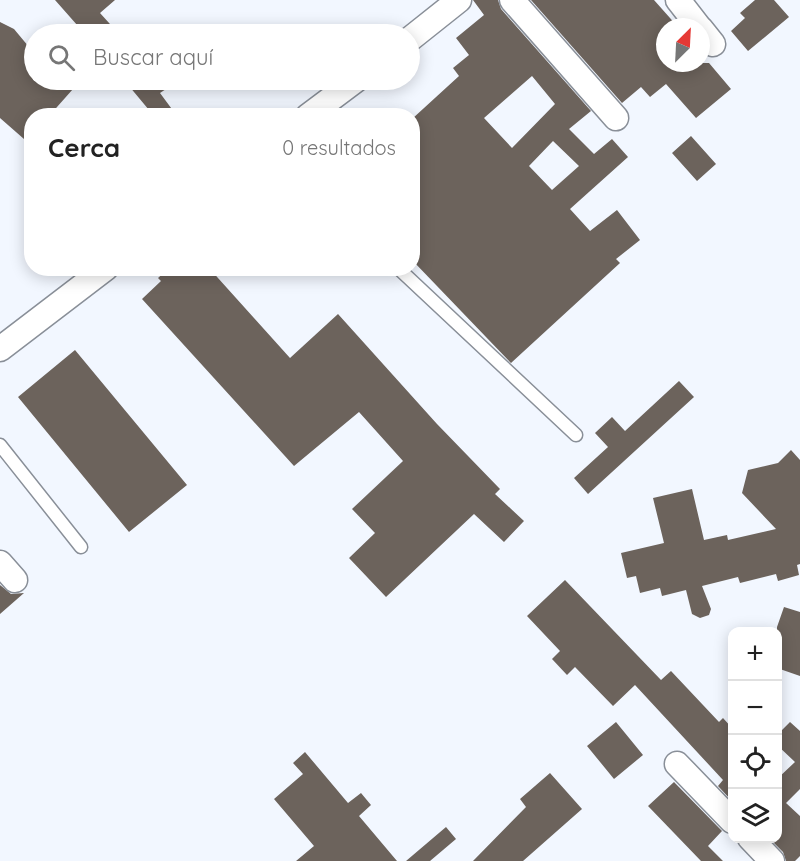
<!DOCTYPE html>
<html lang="es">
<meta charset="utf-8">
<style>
:root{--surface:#fff;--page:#f6f6f6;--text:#222;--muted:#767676;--line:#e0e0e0}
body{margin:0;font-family:Quicksand,sans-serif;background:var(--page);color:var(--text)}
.controls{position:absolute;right:18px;bottom:18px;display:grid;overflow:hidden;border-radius:12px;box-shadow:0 3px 15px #0003}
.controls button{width:54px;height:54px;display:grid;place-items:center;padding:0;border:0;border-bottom:2px solid var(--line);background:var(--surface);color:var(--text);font:30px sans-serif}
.compass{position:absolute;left:656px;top:18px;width:54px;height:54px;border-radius:50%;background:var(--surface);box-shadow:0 3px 15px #0003;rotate:24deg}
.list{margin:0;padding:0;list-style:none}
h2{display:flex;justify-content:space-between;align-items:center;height:78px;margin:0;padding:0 24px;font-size:26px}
h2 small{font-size:20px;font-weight:400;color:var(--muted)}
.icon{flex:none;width:33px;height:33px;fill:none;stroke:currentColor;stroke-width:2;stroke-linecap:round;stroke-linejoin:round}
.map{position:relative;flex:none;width:800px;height:861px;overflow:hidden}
.search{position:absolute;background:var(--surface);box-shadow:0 3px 15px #0003;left:24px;top:24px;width:396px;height:66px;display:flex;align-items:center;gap:15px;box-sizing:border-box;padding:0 21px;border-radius:33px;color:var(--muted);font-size:22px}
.panel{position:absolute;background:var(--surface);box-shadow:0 3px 15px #0003;left:24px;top:108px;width:396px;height:168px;border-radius:24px}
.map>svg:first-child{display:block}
.building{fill:#6c635c;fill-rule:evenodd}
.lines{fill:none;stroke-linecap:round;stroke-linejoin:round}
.lane-casing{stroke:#898f98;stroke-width:15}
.street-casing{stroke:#898f98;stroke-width:27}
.lane{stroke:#fff;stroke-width:12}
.street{stroke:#fff;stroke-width:24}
</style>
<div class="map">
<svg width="800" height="861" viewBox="0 0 800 861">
<rect width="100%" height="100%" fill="#f2f7ff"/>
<path class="building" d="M 55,0 L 115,0 L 100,13 L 119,34 L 85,34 Z
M 473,0 L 498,0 L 501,9 L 591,111 L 569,129 L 594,154 L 612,139 L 628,157 L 570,209 L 590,231 L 617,210 L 640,240 L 616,259 L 620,263 L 511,363 L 412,260 L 412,119 L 459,76 L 453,68 L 469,55 L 456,38 L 484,15 ZM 532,76 L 555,104 L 512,148 L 484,118 ZM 553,141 L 579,166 L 552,190 L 529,166 Z
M 531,0 L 654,0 L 678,27 L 665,27 L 665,63 L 709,63 L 731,89 L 696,118 L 666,84 L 650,97 L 641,87 L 622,103 Z
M 755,0 L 774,0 L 789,17 L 748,51 L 731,31 L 745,18 L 740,13 Z
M 0,22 L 14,29 L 29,47 L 33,58 L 33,80 L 81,80 L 49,116 L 32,116 L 32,146 L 0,118 Z
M 124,80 L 158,80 L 166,89 L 160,93 L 177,116 L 154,116 Z
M 691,136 L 716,164 L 697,181 L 672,153 Z
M 169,268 L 209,268 L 290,358 L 338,314 L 437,424 L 500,489 L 495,494 L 524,521 L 504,542 L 474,514 L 386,597 L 349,558 L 375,533 L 352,509 L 403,461 L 359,412 L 294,466 L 142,299 L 161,281 L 158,278 Z
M 75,350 L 187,485 L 129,532 L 18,397 Z
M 679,381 L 694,397 L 588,494 L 574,478 L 608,447 L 595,433 L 612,417 L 625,431 Z
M 791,450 L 800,460 L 800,564 L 797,565 L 799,575 L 778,581 L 776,574 L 740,583 L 738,577 L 702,586 L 711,609 L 709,615 L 700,618 L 692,614 L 686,590 L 662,596 L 660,588 L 640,593 L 636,576 L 627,578 L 621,553 L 664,543 L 653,498 L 692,489 L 704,540 L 727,535 L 728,540 L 776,529 L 742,493 L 748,470 L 778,463 Z
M 565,580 L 661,680 L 671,671 L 719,722 L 723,718 L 732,728 L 732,801 L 718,786 L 723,780 L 635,685 L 613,706 L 575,667 L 567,675 L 552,659 L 560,651 L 527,616 Z
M 0,585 L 11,594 L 24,593 L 0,614 Z
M 784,607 L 800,612 L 800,676 L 777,668 L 777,627 Z
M 616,722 L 643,755 L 614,779 L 587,746 Z
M 790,722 L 800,731 L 800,789 L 786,803 L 800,816 L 800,856 L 795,861 L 786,861 L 783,852 L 771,840 L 777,838 L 777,779 L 795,762 L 777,745 L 777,735 Z
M 305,752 L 348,803 L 361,793 L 371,805 L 359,816 L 397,861 L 296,861 L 314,846 L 274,799 L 303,774 L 293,763 Z
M 550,773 L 582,809 L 523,861 L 473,861 L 526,807 L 520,799 Z
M 674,782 L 722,831 L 708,846 L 723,861 L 701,861 L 648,806 Z
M 446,827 L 456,839 L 430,861 L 406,861 Z"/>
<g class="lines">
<defs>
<path id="lane" d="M 398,268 L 576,435
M 0,445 L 81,547"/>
<path id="street" d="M 512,0 L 616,118
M 678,0 L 699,27
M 701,29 L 713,44
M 410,39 L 459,0
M 308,116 L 356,80
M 0,349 L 106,268
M 0,563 L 15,580
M 677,764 L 732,821
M 750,838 L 772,861"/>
</defs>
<use href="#lane" class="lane-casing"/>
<use href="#street" class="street-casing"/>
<use href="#lane" class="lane"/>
<use href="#street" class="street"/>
</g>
</svg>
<div class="controls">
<button>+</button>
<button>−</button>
<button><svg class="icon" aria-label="locate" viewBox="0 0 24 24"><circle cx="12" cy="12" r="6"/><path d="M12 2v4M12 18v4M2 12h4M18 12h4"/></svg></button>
<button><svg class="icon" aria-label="layers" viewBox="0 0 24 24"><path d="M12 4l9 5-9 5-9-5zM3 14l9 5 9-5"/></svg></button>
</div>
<svg class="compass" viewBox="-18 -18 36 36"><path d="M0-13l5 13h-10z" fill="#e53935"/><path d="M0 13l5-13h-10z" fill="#767676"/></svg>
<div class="search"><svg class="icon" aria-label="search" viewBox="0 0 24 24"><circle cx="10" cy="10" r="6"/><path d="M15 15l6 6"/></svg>Buscar aquí</div>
<section class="panel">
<h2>Cerca<small>0 resultados</small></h2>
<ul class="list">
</ul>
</section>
</div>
